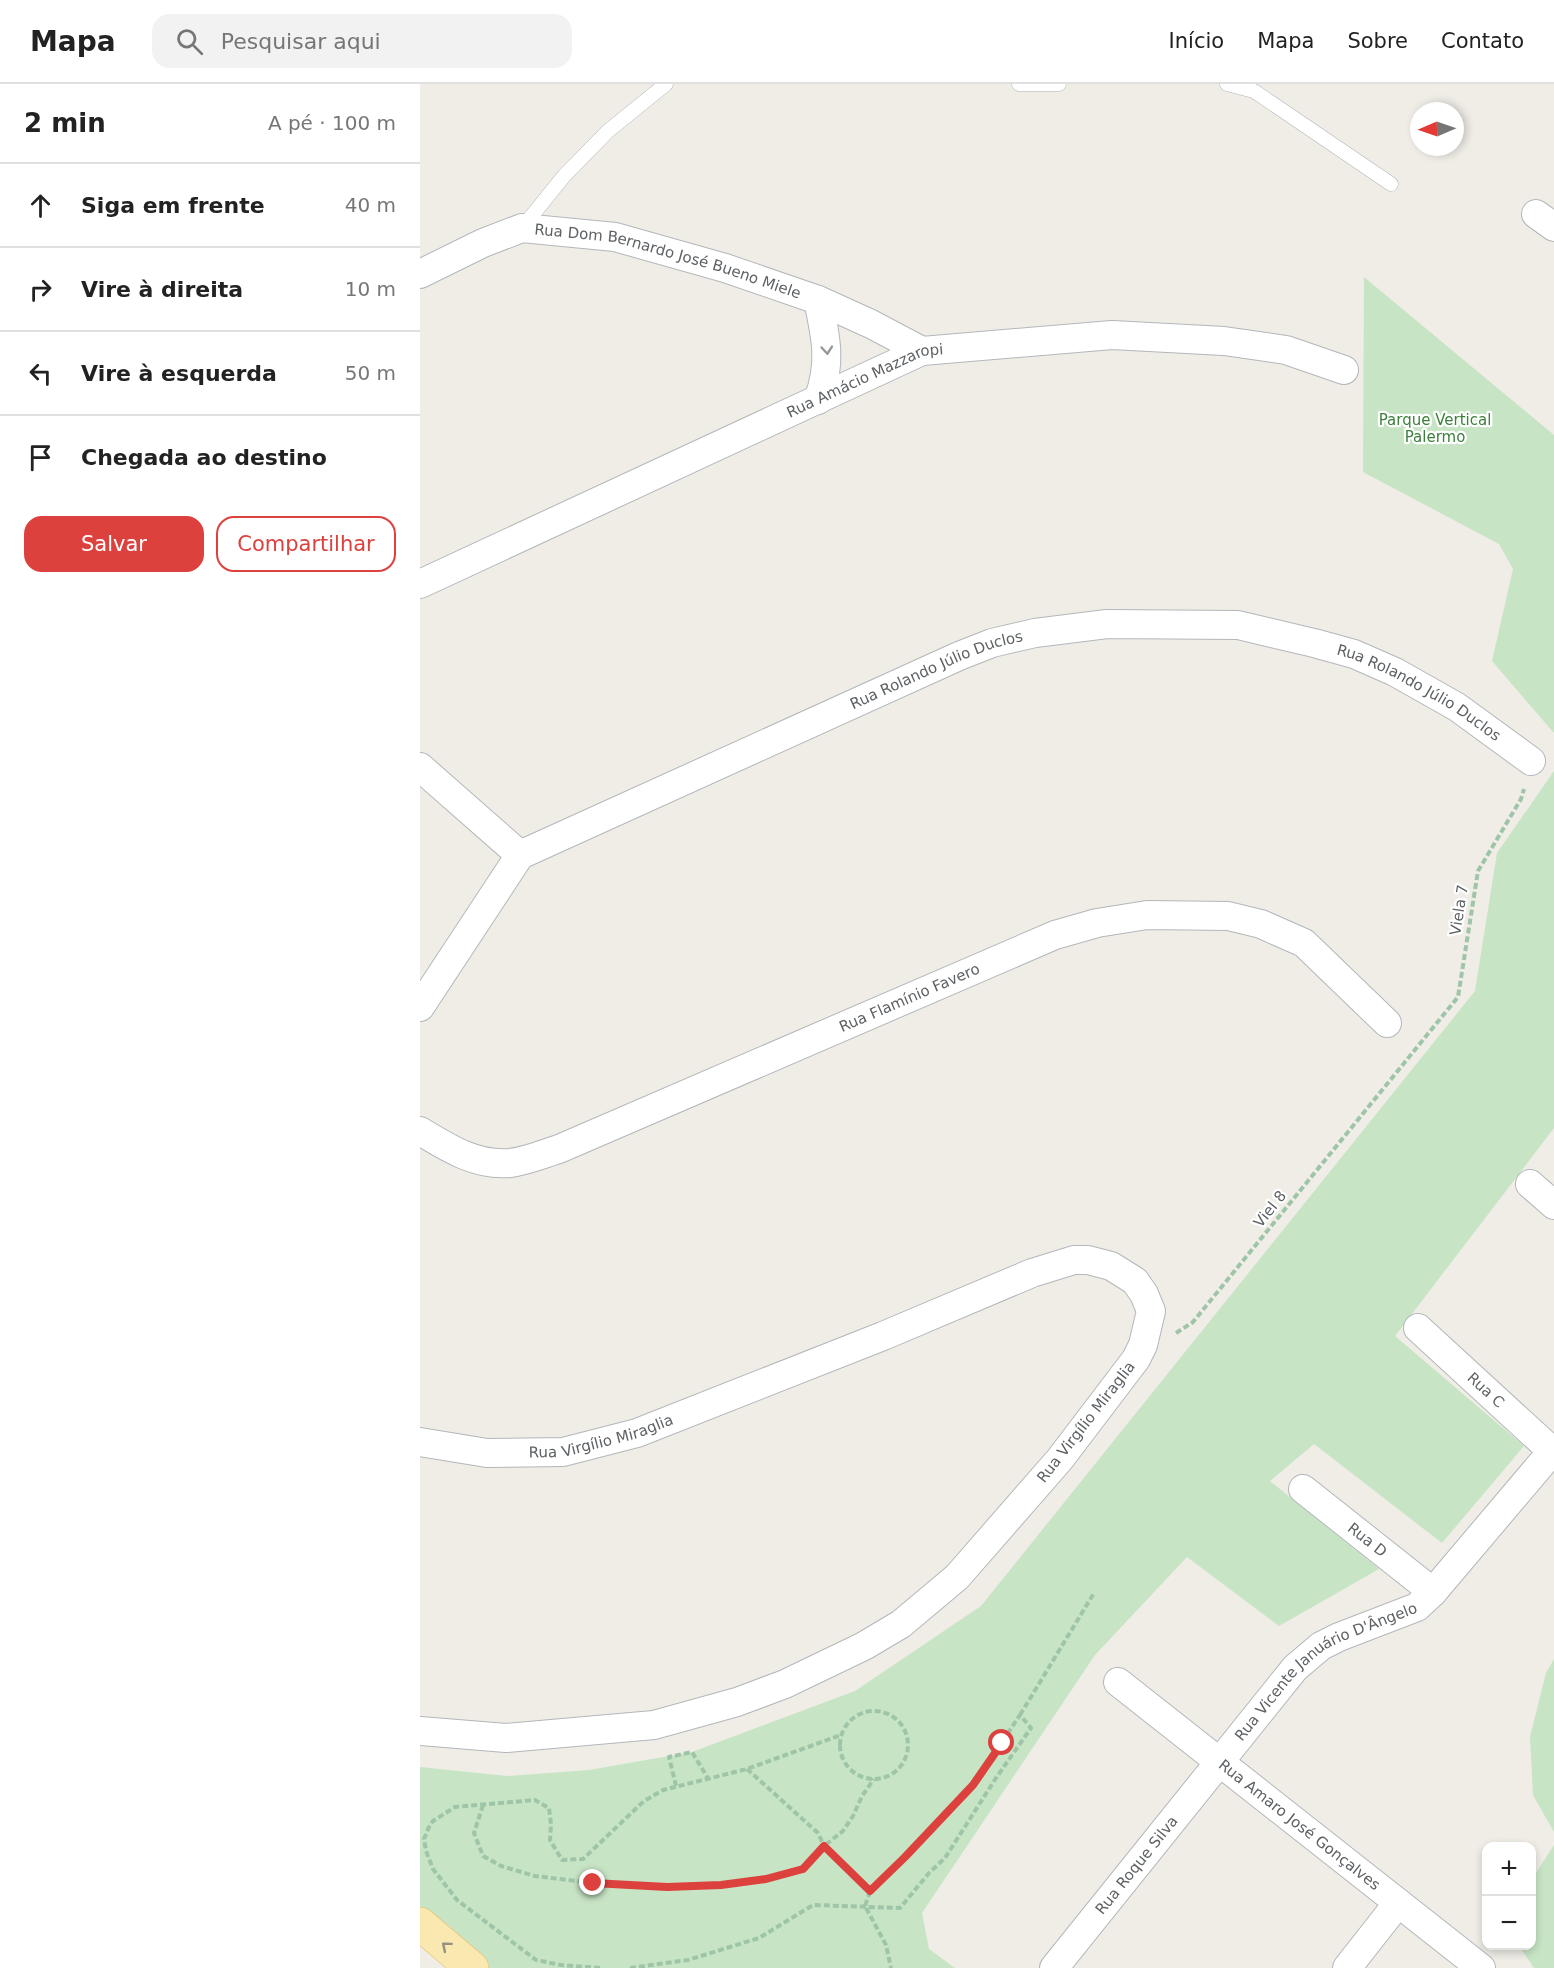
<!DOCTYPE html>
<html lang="pt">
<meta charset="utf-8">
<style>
:root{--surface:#fff;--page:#f2f2f2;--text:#222;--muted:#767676;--line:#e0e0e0;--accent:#dd413e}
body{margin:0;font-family:"DejaVu Sans",sans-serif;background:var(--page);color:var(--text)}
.controls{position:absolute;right:18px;bottom:18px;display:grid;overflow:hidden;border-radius:12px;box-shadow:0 3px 9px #0003}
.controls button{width:54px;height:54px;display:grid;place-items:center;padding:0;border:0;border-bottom:2px solid var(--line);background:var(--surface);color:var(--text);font:30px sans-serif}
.compass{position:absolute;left:990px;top:18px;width:54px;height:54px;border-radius:50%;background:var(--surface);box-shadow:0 3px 9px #0003;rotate:268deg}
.stop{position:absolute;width:18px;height:18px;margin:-14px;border:4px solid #dd413e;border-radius:50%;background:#fff}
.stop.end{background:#dd413e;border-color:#fff;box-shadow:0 2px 6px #0008}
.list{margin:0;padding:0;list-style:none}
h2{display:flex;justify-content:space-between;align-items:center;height:78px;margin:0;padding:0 24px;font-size:26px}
h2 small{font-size:20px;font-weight:400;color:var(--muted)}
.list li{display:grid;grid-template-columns:39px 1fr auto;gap:18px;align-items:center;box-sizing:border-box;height:84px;padding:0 24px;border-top:2px solid var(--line)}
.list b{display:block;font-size:22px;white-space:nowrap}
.list em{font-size:20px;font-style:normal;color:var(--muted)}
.actions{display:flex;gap:12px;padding:18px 24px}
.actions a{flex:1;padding:14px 0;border:2px solid var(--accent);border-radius:18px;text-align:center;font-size:21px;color:var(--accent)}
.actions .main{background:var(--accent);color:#fff}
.icon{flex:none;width:33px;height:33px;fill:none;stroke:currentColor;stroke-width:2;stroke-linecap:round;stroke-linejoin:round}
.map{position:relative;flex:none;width:1134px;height:1884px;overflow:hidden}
header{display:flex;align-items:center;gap:36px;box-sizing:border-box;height:84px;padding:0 30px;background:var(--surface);border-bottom:2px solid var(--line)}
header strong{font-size:28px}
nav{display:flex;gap:33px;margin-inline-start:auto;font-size:21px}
.search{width:420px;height:54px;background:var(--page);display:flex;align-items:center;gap:15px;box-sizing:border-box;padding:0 21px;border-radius:18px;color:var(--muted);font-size:22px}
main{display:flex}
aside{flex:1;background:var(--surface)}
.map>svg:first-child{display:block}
.green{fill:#c7e4c5}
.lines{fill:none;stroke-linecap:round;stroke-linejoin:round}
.lane-casing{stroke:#b3b7ba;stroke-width:15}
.street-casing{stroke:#b3b7ba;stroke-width:30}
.primary-casing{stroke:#e8bc67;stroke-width:34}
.path{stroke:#9ec5a7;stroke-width:4;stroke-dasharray:6 3;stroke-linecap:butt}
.lane{stroke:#fff;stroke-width:14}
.street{stroke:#fff;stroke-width:28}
.primary{stroke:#f9e9b1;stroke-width:33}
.oneway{stroke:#96999b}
.oneway2{stroke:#949180}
.route{stroke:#dd413e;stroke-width:8}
.labels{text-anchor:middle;stroke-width:4.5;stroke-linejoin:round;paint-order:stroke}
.street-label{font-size:15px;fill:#5e6265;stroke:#fff}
.park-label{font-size:15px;fill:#3c803b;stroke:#fff}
</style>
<header>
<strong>Mapa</strong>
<div class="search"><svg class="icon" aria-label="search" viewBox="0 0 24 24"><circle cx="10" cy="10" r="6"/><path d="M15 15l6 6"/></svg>Pesquisar aqui</div>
<nav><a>Início</a><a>Mapa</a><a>Sobre</a><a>Contato</a></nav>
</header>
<main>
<aside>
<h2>2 min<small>A pé · 100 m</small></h2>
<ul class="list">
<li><svg class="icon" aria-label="ahead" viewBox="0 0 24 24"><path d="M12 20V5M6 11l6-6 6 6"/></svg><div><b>Siga em frente</b></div><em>40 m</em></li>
<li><svg class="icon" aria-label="right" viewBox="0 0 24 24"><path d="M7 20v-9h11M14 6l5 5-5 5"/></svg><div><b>Vire à direita</b></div><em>10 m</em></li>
<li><svg class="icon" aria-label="left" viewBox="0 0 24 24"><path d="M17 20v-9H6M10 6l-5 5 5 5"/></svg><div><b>Vire à esquerda</b></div><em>50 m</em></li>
<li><svg class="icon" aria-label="arrive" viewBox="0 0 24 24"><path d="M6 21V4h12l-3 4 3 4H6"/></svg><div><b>Chegada ao destino</b></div></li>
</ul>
<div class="actions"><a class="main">Salvar</a><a>Compartilhar</a></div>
</aside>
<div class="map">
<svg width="1134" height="1884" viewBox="0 0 1134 1884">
<rect width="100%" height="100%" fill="#efede6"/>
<path class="green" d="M 944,193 L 1134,351 L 1134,649 L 1072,577 L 1093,485 L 1079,460 L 943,388 Z
M 1134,687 L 1134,1044 L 975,1252 L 1104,1362 L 1022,1459 L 894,1360 L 850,1397 L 959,1485 L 859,1542 L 767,1473 L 675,1571 L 502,1829 L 509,1865 L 535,1884 L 67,1884 L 0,1824 L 0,1683 L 87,1692 L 169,1686 L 272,1668 L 435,1607 L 561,1522 L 1055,907 L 1077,769 Z
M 1134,1575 L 1134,1748 L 1113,1711 L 1110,1653 L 1126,1589 Z
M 1134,1761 L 1134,1884 L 1114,1884 L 1099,1862 L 1112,1862 L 1112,1795 Z"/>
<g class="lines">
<defs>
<path id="lane" d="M 599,0 L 639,0
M 807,0 L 834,7 L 971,100
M 102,144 L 144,92 L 188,47 L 246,0"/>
<g id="street">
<path d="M 1116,130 L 1134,143"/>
<path id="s1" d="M 0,190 L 63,159 L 102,144 L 195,153 L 305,184 L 398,216 L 451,240 L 502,267"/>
<path d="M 398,316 C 412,280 406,253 398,216"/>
<path id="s2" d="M 0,500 L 502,267 L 692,251 L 804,257 L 866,266 L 924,286"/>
<path d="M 0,683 L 100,771"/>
<path id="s3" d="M 0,923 L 100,771 L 539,572 L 572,559 L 615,549 L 687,540 L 818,541 L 894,559 L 934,570 L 975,588 L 1037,623 L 1111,677"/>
<path id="s4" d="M 0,1047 C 28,1064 56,1082 90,1079 C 107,1077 123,1070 139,1065 L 635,851 L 677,839 L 727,831 L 808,832 L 841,840 L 884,859 L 967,939"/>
<path d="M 1110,1100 L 1134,1121"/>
<path id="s5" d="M 998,1244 L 1132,1367"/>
<path id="s6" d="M 0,1358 L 67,1369 L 143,1368 L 217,1349 L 463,1252 L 612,1189 L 654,1176 L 668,1176 L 691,1182 L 715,1197 L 724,1210 L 731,1227 L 723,1261 L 716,1275 L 640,1375 L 537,1493 L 481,1540 L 444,1562 L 365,1600 L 317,1618 L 234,1641 L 86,1654 L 0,1647"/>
<path id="s7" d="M 883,1405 L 1013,1508"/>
<path id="s8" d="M 698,1598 L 1061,1884"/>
<path id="s9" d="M 634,1884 L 875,1584 L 901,1562 L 919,1553 L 997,1523 L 1013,1508 L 1134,1365"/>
<path d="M 927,1884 L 978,1819"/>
</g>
<path id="primary" d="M 0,1840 L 52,1884"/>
</defs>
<use href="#lane" class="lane-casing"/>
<use href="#street" class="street-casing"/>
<use href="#primary" class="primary-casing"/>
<path class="path" d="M 756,1249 L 773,1238 L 1038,913 L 1058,787 L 1101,715 L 1104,705
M420 1661a34 34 0 1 1 68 0a34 34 0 1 1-68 0Z
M 600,1631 L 674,1509
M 327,1685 L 398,1749 L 404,1762 L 450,1807
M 256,1702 L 249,1673 L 272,1668 L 289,1696
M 63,1721 L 54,1749 L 63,1772 L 81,1782 L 115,1792 L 173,1799 L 247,1803 L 301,1801 L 346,1795 L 383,1785 L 404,1762 L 423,1747 L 433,1732 L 442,1712 L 454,1695
M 180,1884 L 141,1881 L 116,1876 L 37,1816 L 13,1785 L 6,1767 L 4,1755 L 9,1743 L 13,1737 L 35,1723 L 115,1716 L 129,1724 L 131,1740 L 130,1756 L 142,1776 L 163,1775 L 224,1717 L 243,1706 L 327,1685 L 421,1651
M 210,1884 L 268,1876 L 339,1854 L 393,1821 L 480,1824 L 509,1789 L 525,1774 L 576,1694 L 611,1644 L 600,1631 L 553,1701 L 485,1773 L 450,1807 L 445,1822 L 466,1861 L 471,1884"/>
<use href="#lane" class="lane"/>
<use href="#street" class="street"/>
<use href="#primary" class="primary"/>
</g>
<defs><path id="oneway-chevron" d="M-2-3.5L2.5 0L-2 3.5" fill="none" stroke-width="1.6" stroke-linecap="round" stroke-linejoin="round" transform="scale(1.5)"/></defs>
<use class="oneway" href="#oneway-chevron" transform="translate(407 266) rotate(85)"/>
<use class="oneway2" href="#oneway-chevron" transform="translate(26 1862) rotate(-140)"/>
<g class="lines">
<path class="route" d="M 173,1799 L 247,1803 L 301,1801 L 346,1795 L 383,1785 L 404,1762 L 450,1807 L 485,1773 L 553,1701 L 582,1659"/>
</g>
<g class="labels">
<g class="street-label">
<text dy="5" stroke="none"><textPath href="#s1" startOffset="262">Rua Dom Bernardo José Bueno Miele</textPath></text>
<text dy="5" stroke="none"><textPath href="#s2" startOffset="490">Rua Amácio Mazzaropi</textPath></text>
<text dy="5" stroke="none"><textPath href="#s3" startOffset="638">Rua Rolando Júlio Duclos</textPath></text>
<text dy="5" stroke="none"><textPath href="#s3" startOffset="1142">Rua Rolando Júlio Duclos</textPath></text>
<text transform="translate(1039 826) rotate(-81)" y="5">Viela 7</text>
<text dy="5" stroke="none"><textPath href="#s4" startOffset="530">Rua Flamínio Favero</textPath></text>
<text transform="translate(850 1125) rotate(-51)" y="5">Viel 8</text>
<text dy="5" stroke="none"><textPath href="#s5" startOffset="92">Rua C</textPath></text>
<text transform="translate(666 1338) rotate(-52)" y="5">Rua Virgílio Miraglia</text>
<text dy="5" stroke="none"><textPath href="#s6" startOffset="184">Rua Virgílio Miraglia</textPath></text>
<text dy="5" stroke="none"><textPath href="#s7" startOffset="82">Rua D</textPath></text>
<text dy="5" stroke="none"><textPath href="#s9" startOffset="408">Rua Vicente Januário D'Ângelo</textPath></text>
<text dy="5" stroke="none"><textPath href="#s8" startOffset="231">Rua Amaro José Gonçalves</textPath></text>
<text dy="5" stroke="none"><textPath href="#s9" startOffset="132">Rua Roque Silva</textPath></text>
</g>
<g class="park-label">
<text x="1015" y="341">Parque Vertical<tspan x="1015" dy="17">Palermo</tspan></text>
</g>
</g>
</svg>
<div class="controls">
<button>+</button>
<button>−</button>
</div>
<svg class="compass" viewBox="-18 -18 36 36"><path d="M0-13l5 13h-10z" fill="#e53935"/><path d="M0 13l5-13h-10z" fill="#767676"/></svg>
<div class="stop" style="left:582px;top:1659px"></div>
<div class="stop end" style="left:173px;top:1799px"></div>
</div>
</main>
